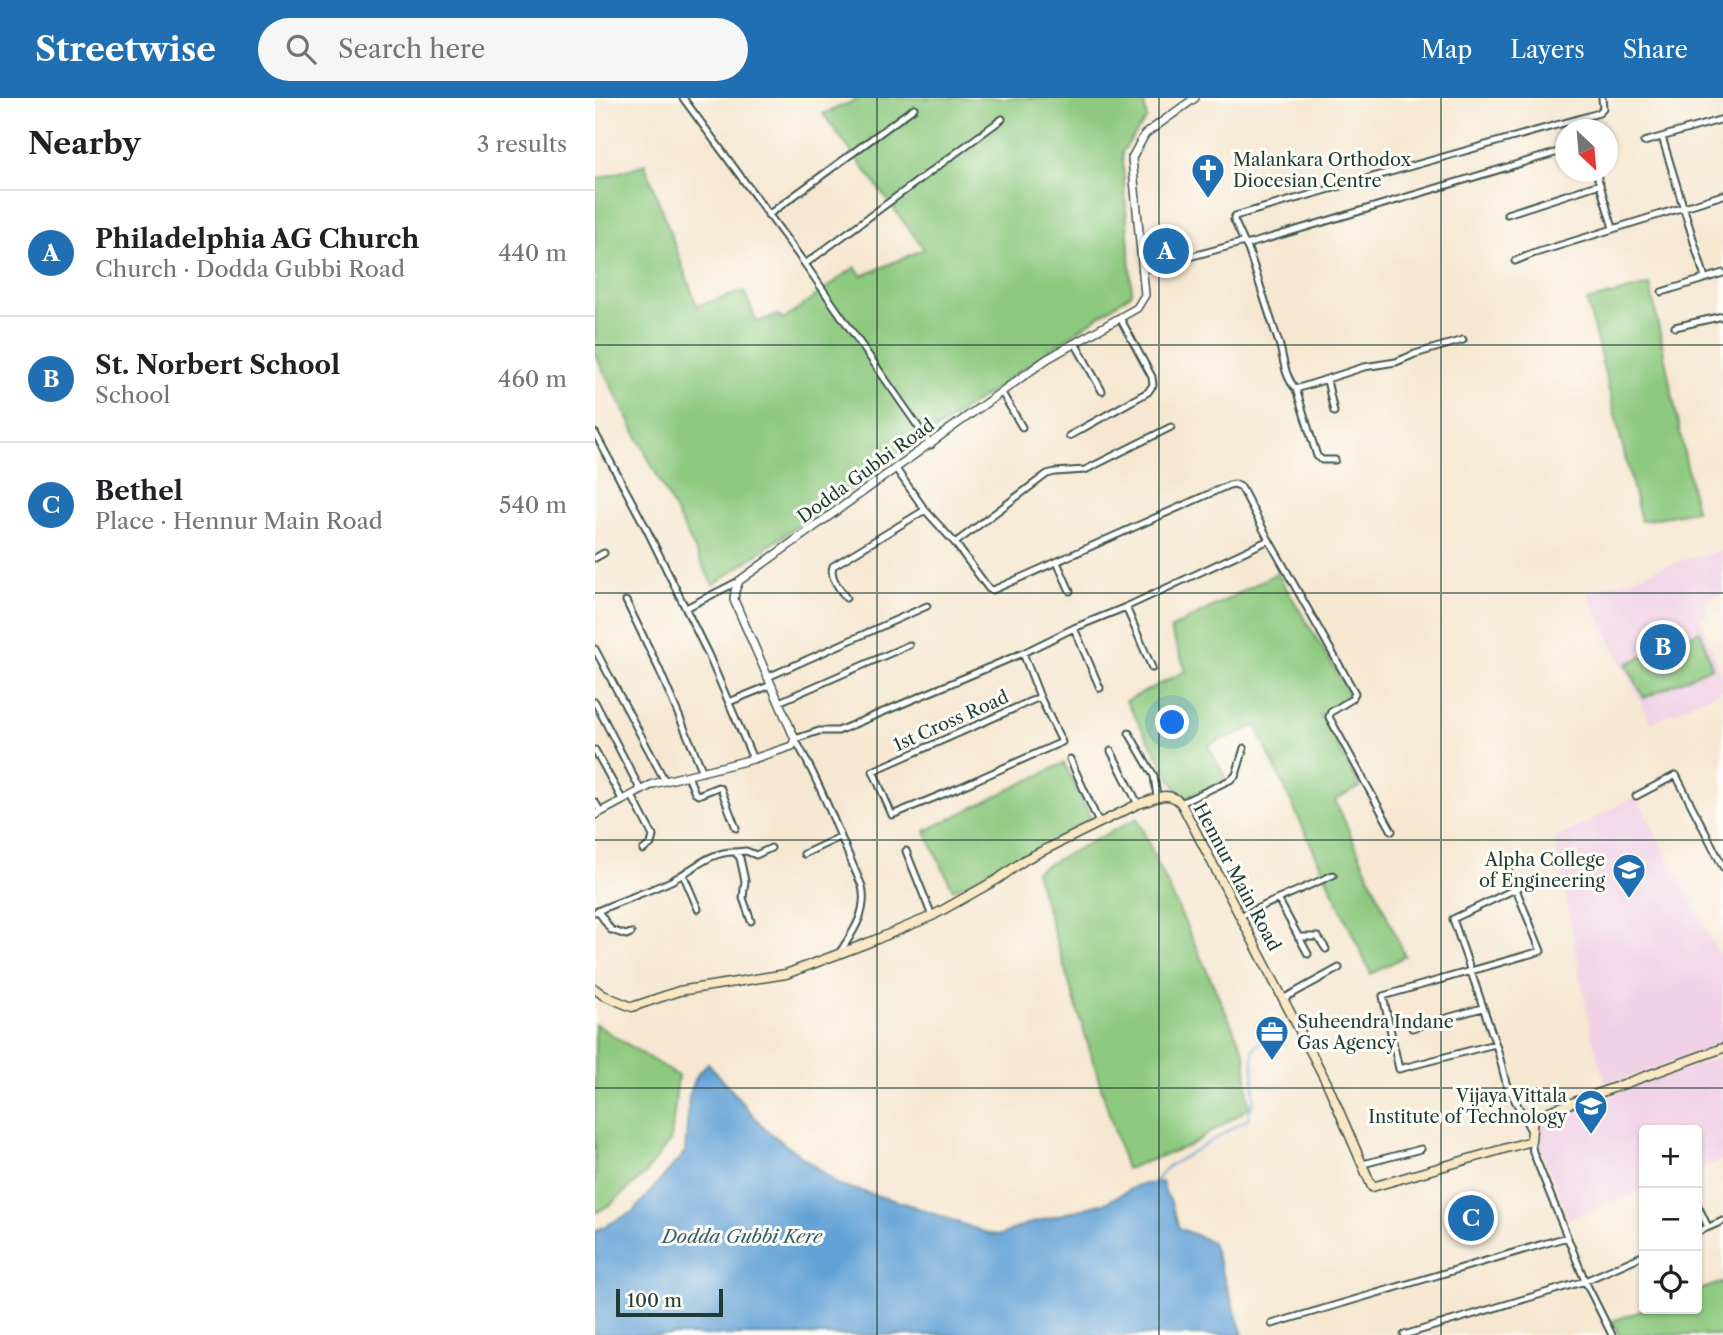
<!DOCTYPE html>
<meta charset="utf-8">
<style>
:root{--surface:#fff;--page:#f6f6f6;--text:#202124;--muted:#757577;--line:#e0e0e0;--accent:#1f6fb2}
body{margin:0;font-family:"Libre Caslon Text",serif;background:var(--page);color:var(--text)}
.controls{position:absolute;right:21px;bottom:21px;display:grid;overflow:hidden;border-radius:7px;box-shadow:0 2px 5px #0004}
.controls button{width:63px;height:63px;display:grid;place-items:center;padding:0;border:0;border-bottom:2px solid var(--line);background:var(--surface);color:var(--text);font:35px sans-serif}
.compass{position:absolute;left:960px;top:21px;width:63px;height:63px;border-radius:50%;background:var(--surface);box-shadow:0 2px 5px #0004;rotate:154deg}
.scale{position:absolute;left:21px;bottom:18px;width:107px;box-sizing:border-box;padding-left:7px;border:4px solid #1f3d34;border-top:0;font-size:19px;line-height:24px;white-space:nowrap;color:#1f3d34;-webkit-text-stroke:5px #fdfcf7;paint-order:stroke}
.you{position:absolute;left:578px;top:625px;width:24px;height:24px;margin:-18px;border:5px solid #fff;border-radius:50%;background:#1a73e8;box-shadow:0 0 0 10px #1a73e833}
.badge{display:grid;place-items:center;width:46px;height:46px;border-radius:50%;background:var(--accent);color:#fff;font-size:23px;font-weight:700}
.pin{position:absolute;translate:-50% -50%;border:4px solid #fff;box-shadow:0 2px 7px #0006}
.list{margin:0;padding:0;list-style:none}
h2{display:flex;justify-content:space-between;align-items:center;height:91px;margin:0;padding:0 28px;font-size:30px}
h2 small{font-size:23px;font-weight:400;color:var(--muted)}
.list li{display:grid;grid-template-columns:46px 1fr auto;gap:21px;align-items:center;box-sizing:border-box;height:126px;padding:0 28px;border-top:2px solid var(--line)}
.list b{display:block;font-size:26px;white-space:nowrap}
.list p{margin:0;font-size:23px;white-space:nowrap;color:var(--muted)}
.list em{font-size:23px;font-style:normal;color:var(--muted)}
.icon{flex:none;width:38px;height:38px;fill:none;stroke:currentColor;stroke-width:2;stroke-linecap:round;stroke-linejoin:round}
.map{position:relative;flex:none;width:1128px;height:1237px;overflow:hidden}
header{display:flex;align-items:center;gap:42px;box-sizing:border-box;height:98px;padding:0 35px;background:var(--accent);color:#fff}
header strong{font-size:33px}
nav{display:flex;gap:38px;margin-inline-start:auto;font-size:24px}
.search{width:490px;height:63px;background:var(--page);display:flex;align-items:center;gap:18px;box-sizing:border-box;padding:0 24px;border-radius:38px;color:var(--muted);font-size:26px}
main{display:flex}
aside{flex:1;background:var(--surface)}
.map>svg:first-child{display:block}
.built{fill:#f0d0e5}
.green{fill:#8dc97f;stroke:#56835a;stroke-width:2}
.water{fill:#64a2d6;stroke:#427085;stroke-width:2}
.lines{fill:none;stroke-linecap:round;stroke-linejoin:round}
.stream{stroke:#64a2d6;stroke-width:2}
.minor-casing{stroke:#3f564c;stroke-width:9}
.tertiary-casing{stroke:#3f564c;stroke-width:10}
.secondary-casing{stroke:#3f564c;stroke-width:11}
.minor{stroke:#fff;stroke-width:5}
.tertiary{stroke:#fff;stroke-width:7}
.secondary{stroke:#fae7c3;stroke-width:8}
.grid{fill:none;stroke:#1f3d34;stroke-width:2;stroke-opacity:0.55}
.labels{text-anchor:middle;stroke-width:6;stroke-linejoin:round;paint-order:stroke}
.poi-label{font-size:18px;fill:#1f3d34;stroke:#fdfcf7;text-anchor:start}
.street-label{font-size:18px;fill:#1f3d34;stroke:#fdfcf7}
.water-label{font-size:19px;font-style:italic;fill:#37606d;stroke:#fdfcf7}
</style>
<header>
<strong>Streetwise</strong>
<div class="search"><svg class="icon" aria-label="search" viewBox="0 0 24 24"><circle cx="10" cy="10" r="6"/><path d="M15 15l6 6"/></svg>Search here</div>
<nav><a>Map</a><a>Layers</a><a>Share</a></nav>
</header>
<main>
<aside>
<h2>Nearby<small>3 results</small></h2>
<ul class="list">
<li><span class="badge">A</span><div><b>Philadelphia AG Church</b><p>Church · Dodda Gubbi Road</p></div><em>440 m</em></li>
<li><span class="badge">B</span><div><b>St. Norbert School</b><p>School</p></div><em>460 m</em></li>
<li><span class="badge">C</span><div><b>Bethel</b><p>Place · Hennur Main Road</p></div><em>540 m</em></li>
</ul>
</aside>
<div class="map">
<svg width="1128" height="1237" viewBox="0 0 1128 1237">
<rect width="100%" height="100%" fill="#fdfcf7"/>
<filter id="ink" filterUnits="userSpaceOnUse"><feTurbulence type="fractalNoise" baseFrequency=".0143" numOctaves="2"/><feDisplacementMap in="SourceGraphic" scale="14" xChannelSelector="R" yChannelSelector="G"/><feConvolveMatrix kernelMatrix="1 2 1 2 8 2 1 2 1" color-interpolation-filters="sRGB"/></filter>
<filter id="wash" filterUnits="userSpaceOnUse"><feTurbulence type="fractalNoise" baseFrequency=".00686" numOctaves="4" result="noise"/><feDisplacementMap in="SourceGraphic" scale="28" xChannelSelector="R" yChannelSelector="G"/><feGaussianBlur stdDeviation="1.57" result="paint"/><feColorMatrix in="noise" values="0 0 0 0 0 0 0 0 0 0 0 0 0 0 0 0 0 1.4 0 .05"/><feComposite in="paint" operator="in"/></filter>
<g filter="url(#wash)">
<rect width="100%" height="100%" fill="#f6e7d1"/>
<path class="built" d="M 1128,452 L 1128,495 L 1112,501 L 1112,516 L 1105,519 L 1128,580 L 1128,591 L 1056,625 L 992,495 L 1085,463 Z
M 1041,698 L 1128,863 L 1128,946 L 1011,987 L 997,940 L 960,741 Z
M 1128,958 L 1128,1062 L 1102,1072 L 1102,1032 L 1049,1032 L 1049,1092 L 974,1121 L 943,1044 L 943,1022 Z"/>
<path class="green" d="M 266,0 L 548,0 L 552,20 L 527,54 L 537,195 L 118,487 L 0,256 L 0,82 L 50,66 L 102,208 L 149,193 L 162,224 L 183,217 L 188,222 L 260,169 L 267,178 L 329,151 L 228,16 Z
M 1055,187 L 1101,413 L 1046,423 L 992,203 Z
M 682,475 L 755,596 L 725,617 L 765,689 L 740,702 L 810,858 L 776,876 L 661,628 L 613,647 L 631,681 L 588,702 L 531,603 L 591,573 L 575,531 Z
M 1105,533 L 1117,569 L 1049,600 L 1031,566 Z
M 469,665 L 498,725 L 358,792 L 330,733 Z
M 542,720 L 650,956 L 654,1010 L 594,1048 L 531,1071 L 440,773 Z
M 0,926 L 83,978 L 76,1041 L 51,1075 L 15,1107 L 0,1115 Z
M 1128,1184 L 1128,1237 L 1024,1237 L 1017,1223 L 1052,1211 L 1102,1211 L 1102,1193 Z"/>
<path class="water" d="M 113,965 L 170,1031 L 244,1087 L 309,1105 L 395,1136 L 406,1137 L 429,1127 L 512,1104 L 543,1087 L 567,1084 L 571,1096 L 576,1104 L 584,1130 L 617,1144 L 648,1237 L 0,1237 L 0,1133 L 38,1114 L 90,1054 L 94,998 L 102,977 Z"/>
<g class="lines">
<path class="stream" d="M 556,1087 L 574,1068 L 653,1021 L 659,1001 L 658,951 L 687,923"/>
</g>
</g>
<g filter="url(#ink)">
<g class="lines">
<defs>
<path id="minor" d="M 88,0 L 210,166 L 336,347
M 1067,39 L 1110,180
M 1049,44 L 1128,21
M 1001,74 L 1018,130
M 912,116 L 1005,86
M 173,117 L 319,10
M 649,144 L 639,122 L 640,118 L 997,17 L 1004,15 L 1008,10 L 1007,0
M 651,147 L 970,52
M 920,163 L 937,156 L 1128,97
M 210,166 L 407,21
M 547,172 L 649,144 L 653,151 C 664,183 673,214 684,245 C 689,261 689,278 701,291 L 769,269 L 801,264 L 820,256 L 868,242
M 1067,194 L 1128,175
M 1080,229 L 1128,218
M 480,245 L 507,293
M 732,282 L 739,314
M 701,291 L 722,358 L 727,362 L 740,362
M 407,295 L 427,329
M 0,335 L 51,430 L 113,556 L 158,661
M 474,338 L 553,294 L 558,287 L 557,279 L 525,220
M 301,371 L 330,412 L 360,445 L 394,491 L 398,492 L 634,387 L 640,386 L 646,389 L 674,442 L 760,595 L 757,601 L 736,614 L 734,619 L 797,733
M 360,445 L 452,376 L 460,374 L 490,372 L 576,329
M 0,460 L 9,455
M 462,464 L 475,493
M 251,500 C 245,491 234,479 238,468 L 330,412
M 31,503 L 64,571 L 108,674
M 531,509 L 557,570
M 91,510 L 144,483
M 479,530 L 505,590
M 0,551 L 70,683
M 428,555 L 445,599 L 467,644 L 363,690 L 297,717 L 278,673 L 445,599
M 173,579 L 332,508
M 0,604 L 46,693
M 134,604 L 176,587
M 184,604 L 314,547
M 534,635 L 559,678 L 562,699
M 0,652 L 28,703
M 516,653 L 543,706
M 475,661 L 504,725
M 93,678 L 100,695 L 103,697 L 123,689 L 126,691 L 141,730
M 37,698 L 58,738 L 56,746 L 48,752
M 1041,698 L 1081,677 L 1128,769
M 0,704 L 6,714
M 586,705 L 637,681 L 641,677 L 649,650
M 311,753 L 337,818
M 140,754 L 151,753 L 161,757 L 176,750
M 209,756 L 245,739
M 88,776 L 103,811
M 683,801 L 713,856
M 3,813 L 16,832 L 31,837 L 36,835
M 0,814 C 25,803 52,794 76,783 C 98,772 115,753 140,754 L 145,760 L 150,783 L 148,800 L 156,823
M 645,818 L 738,777
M 703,839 L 723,839 L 731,851
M 245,854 C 258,834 273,814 267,788 C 245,739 227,688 200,641 L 224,633 L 243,633 L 428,555 L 479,530 L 531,509 L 674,442
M 688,901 L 744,870
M 817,930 L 887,910
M 900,946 L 804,971 L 788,898 L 946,853 L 908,759
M 935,1031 L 911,985 L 903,953 L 858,821 L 941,781
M 936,1043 L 938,1054 L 990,1183 L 1017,1237
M 768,1066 L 826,1051
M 1102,1106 L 1113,1129
M 1102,1134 L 1128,1123
M 677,1226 L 972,1139
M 809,1237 L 990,1183 L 1049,1157"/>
<path id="tertiary" d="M 0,717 L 58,686 L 158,661 L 197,648 L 200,641 L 139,502 L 140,493 L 144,483 L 452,261 L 542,210 L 550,197 L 537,60 L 550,36 L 600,0"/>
<path id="secondary" d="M 0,891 L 8,897 L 37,909 L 84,893 L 191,876 L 275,844 L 337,818 L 403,781 L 431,761 L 543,706 C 560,702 571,691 586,705 L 732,985 L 777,1089 L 936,1043 L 938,1019 L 1128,950"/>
</defs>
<use href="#minor" class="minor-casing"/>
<use href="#tertiary" class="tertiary-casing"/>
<use href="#secondary" class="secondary-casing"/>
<use href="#minor" class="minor"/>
<use href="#tertiary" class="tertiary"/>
<use href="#secondary" class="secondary"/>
</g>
</g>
<path class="grid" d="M 282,0 L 282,1237M 564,0 L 564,1237M 846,0 L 846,1237M 0,247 L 1128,247M 0,495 L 1128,495M 0,742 L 1128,742M 0,990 L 1128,990"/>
<defs>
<symbol id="church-pin" viewBox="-11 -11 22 30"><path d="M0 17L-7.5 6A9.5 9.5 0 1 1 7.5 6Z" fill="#1f6fb2" stroke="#fdfcf7"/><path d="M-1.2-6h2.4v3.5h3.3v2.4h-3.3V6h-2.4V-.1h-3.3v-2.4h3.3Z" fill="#fff"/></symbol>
<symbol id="university-pin" viewBox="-11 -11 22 30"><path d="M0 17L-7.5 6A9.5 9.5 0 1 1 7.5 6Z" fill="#1f6fb2" stroke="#fdfcf7"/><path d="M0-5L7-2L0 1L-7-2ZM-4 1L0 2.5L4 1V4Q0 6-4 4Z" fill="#fff"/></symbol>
<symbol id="office-pin" viewBox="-11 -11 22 30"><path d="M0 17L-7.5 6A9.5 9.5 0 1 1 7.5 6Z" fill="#1f6fb2" stroke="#fdfcf7"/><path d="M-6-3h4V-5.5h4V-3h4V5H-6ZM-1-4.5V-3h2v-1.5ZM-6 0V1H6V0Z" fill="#fff"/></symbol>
</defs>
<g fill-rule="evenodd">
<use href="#church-pin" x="594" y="53" width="38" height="52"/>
<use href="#university-pin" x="1015" y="753" width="38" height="52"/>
<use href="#office-pin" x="658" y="915" width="38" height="52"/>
<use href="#university-pin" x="977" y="989" width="38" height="52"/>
</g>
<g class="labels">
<g class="poi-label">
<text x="638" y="68">Malankara Orthodox<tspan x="638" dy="21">Diocesian Centre</tspan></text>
<text x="1010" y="768" text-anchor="end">Alpha College<tspan x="1010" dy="21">of Engineering</tspan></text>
<text x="702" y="930">Suheendra Indane<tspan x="702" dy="21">Gas Agency</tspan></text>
<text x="972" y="1004" text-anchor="end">Vijaya Vittala<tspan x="972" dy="21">Institute of Technology</tspan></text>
</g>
<g class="street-label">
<text transform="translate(271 373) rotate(-36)" y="6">Dodda Gubbi Road</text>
<text transform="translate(356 623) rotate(-24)" y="6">1st Cross Road</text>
<text transform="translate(642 779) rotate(62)" y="6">Hennur Main Road</text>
</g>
<g class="water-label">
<text x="147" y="1145">Dodda Gubbi Kere</text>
</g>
</g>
</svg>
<div class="controls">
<button>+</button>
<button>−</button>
<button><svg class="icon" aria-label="locate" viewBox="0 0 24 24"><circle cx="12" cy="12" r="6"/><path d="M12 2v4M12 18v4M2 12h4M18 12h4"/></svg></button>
</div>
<svg class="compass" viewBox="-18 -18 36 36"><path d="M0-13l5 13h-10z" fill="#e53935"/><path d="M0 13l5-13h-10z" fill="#757577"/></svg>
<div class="scale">100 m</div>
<div class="you"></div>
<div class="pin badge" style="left:571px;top:153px">A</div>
<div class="pin badge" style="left:1068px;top:549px">B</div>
<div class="pin badge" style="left:876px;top:1120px">C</div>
</div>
</main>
